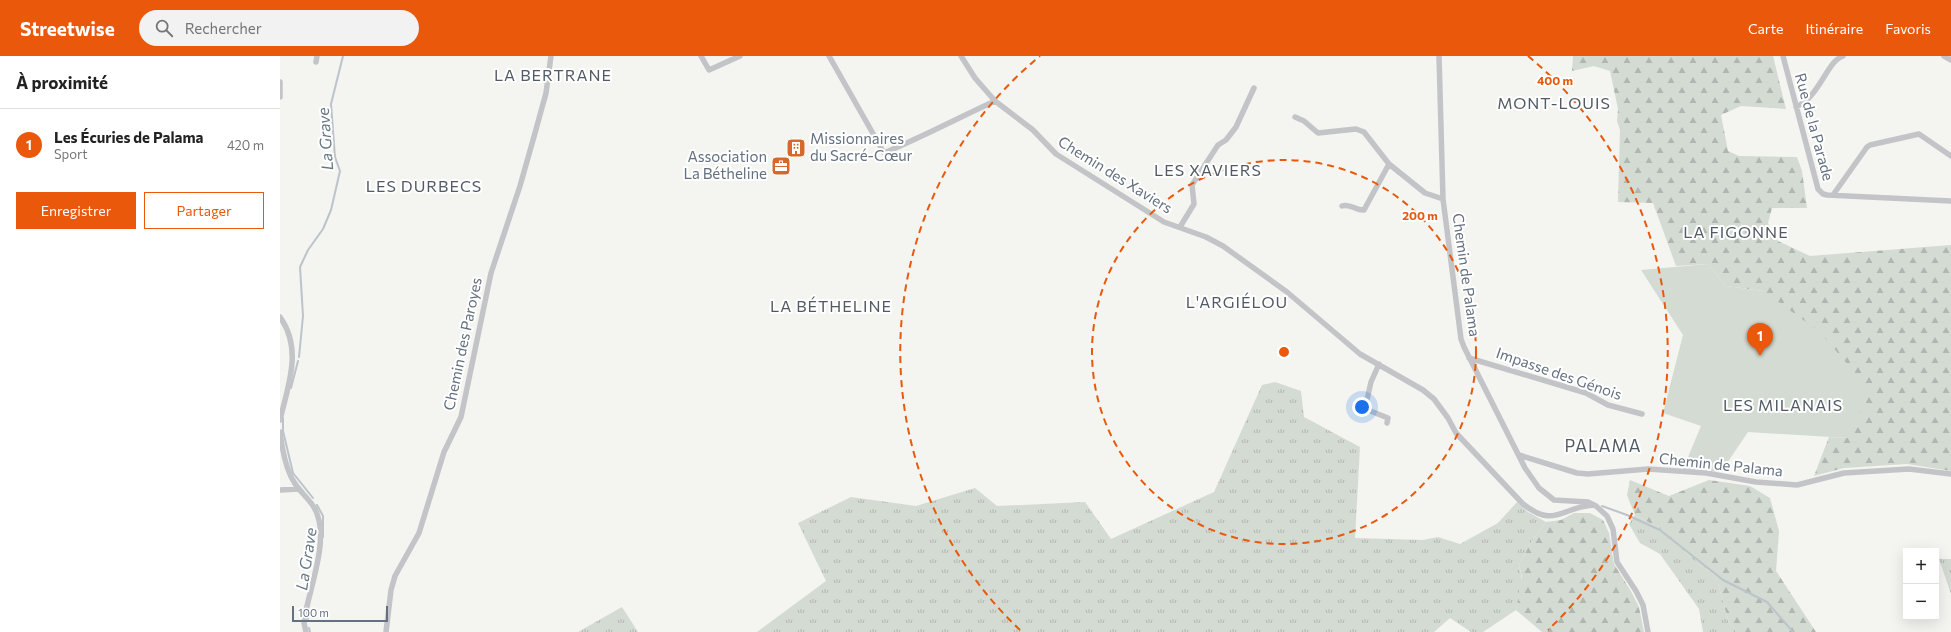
<!DOCTYPE html>
<html lang="fr">
<meta charset="utf-8">
<style>
:root{--surface:#fff;--page:#f2f2f2;--text:#222;--muted:#767676;--line:#e0e0e0;--accent:#ea580c}
body{margin:0;font-family:Commissioner,sans-serif;background:var(--page);color:var(--text)}
.controls{position:absolute;right:12px;bottom:12px;display:grid;overflow:hidden;border-radius:0px;box-shadow:0 4px 16px #0002}
.controls button{width:36px;height:36px;display:grid;place-items:center;padding:0;border:0;border-bottom:1px solid var(--line);background:var(--surface);color:var(--text);font:20px sans-serif}
.scale{position:absolute;left:12px;bottom:10px;width:96px;box-sizing:border-box;padding-left:4px;border:2px solid #657180;border-top:0;font-size:11px;line-height:14px;white-space:nowrap;color:#657180;-webkit-text-stroke:3px #fff;paint-order:stroke}
.you{position:absolute;left:1082px;top:351px;width:14px;height:14px;margin:-10px;border:3px solid #fff;border-radius:50%;background:#1a73e8;box-shadow:0 0 0 6px #1a73e833}
.badge{display:grid;place-items:center;width:26px;height:26px;border-radius:50%;background:var(--accent);color:#fff;font-size:13px;font-weight:700}
.pin{position:absolute;translate:-50% -33px;filter:drop-shadow(0 1px 2px #0008)}
.pin::after{content:'';position:absolute;top:21px;width:14px;height:12px;background:inherit;clip-path:polygon(0 0,100% 0,50% 100%)}
.list{margin:0;padding:0;list-style:none}
h2{display:flex;justify-content:space-between;align-items:center;height:52px;margin:0;padding:0 16px;font-size:17px}
h2 small{font-size:13px;font-weight:400;color:var(--muted)}
.list li{display:grid;grid-template-columns:26px 1fr auto;gap:12px;align-items:center;box-sizing:border-box;height:72px;padding:0 16px;border-top:1px solid var(--line)}
.list b{display:block;font-size:15px;white-space:nowrap}
.list p{margin:0;font-size:13px;white-space:nowrap;color:var(--muted)}
.list em{font-size:13px;font-style:normal;color:var(--muted)}
.actions{display:flex;gap:8px;padding:12px 16px}
.actions a{flex:1;padding:9px 0;border:1px solid var(--accent);border-radius:0px;text-align:center;font-size:14px;color:var(--accent)}
.actions .main{background:var(--accent);color:#fff}
.icon{flex:none;width:22px;height:22px;fill:none;stroke:currentColor;stroke-width:2;stroke-linecap:round;stroke-linejoin:round}
.map{position:relative;flex:none;width:1671px;height:576px;overflow:hidden}
header{display:flex;align-items:center;gap:24px;box-sizing:border-box;height:56px;padding:0 20px;background:var(--accent);color:#fff}
header strong{font-size:19px}
nav{display:flex;gap:22px;margin-inline-start:auto;font-size:14px}
.search{width:280px;height:36px;background:var(--page);display:flex;align-items:center;gap:10px;box-sizing:border-box;padding:0 14px;border-radius:22px;color:var(--muted);font-size:15px}
main{display:flex}
aside{flex:1;background:var(--surface)}
.map>svg:first-child{display:block}
.grass{fill:url(#grass-tufts)}
.forest{fill:url(#forest-firs)}
.garden{fill:#d4dbd2}
.lines{fill:none;stroke-linecap:round;stroke-linejoin:round}
.stream{stroke:#bbc4ca;stroke-width:2}
.minor{stroke:#c2c4c8;stroke-width:5.5}
.ring{fill:none;stroke:#e8590c;stroke-width:2;stroke-dasharray:7 5}
.labels{text-anchor:middle;stroke-width:4;stroke-linejoin:round;paint-order:stroke}
.street-label{font-size:15px;fill:#657180;stroke:#fff}
.poi-label{font-size:15px;fill:#657180;stroke:#fff;text-anchor:start}
.neighbourhood-label{font-size:16px;letter-spacing:1px;fill:#525b65;stroke:#fff}
.water-label{font-size:16px;font-style:italic;fill:#657884;stroke:#fff}
.quarter-label{font-size:17px;letter-spacing:1px;fill:#525b65;stroke:#fff}
.centre{fill:#e8590c;stroke:#fff;stroke-width:2}
.ring-label{font-size:12px;text-anchor:middle;font-weight:bold;fill:#e8590c;stroke:#fff;stroke-width:4;stroke-linejoin:round;paint-order:stroke}
</style>
<header>
<strong>Streetwise</strong>
<div class="search"><svg class="icon" aria-label="search" viewBox="0 0 24 24"><circle cx="10" cy="10" r="6"/><path d="M15 15l6 6"/></svg>Rechercher</div>
<nav><a>Carte</a><a>Itinéraire</a><a>Favoris</a></nav>
</header>
<main>
<aside>
<h2>À proximité<small></small></h2>
<ul class="list">
<li><span class="badge">1</span><div><b>Les Écuries de Palama</b><p>Sport</p></div><em>420 m</em></li>
</ul>
<div class="actions"><a class="main">Enregistrer</a><a>Partager</a></div>
</aside>
<div class="map">
<svg width="1671" height="576" viewBox="0 0 1671 576">
<defs>
<pattern id="grass-tufts" width="24" height="20" patternUnits="userSpaceOnUse"><rect width="24" height="20" fill="#d4dbd2"/><path d="M3 7l-1-3M5 7V3M7 7l1-3M15 17l-1-3M17 17v-4M19 17l1-3" fill="none" stroke="#b0b6b0"/></pattern>
<pattern id="forest-firs" width="22" height="20" patternUnits="userSpaceOnUse"><rect width="22" height="20" fill="#d4dbd2"/><path d="M5 1l3.5 6h-7zM16 11l3.5 6h-7z" fill="#b0b6b0"/></pattern>
</defs>
<rect width="100%" height="100%" fill="#f4f4f0"/>
<path class="grass" d="M 995,326 L 1021,335 L 1024,361 L 1080,391 L 1075,482 L 1143,484 L 1158,481 L 1180,488 L 1218,467 L 1237,446 L 1248,456 L 1266,466 L 1250,488 L 1239,509 L 1242,524 L 1236,554 L 1203,576 L 1191,576 L 1170,562 L 1154,576 L 477,576 L 546,525 L 518,467 L 571,441 L 636,450 L 695,432 L 717,450 L 805,446 L 831,483 L 934,436 L 982,329 Z
M 1355,459 L 1381,473 L 1417,507 L 1436,520 L 1449,567 L 1457,576 L 1423,576 L 1419,553 L 1380,498 L 1360,487 L 1349,468 Z
M 1659,503 L 1671,503 L 1671,538 Z
M 342,551 L 358,576 L 298,576 Z"/>
<path class="forest" d="M 1293,0 L 1493,0 L 1506,53 L 1461,50 L 1441,59 L 1448,95 L 1459,100 L 1517,101 L 1522,115 L 1527,152 L 1492,152 L 1488,167 L 1498,185 L 1530,200 L 1671,189 L 1671,415 L 1627,408 L 1564,412 L 1534,420 L 1549,381 L 1568,382 L 1483,235 L 1446,230 L 1428,208 L 1396,210 L 1373,147 L 1338,146 L 1340,74 L 1337,65 L 1338,53 L 1330,15 L 1314,10 L 1292,15 Z
M 1350,424 L 1389,440 L 1429,424 L 1470,430 L 1490,442 L 1499,475 L 1496,515 L 1536,576 L 1457,576 L 1449,567 L 1436,520 L 1417,507 L 1381,473 L 1355,459 L 1347,439 Z
M 1294,457 L 1310,457 L 1323,464 L 1329,477 L 1334,508 L 1352,537 L 1359,551 L 1364,576 L 1262,576 L 1236,554 L 1242,521 L 1239,509 L 1250,488 L 1266,466 L 1281,464 Z"/>
<path class="garden" d="M 1428,208 L 1446,230 L 1483,235 L 1540,276 L 1591,336 L 1568,382 L 1468,376 L 1441,416 L 1431,415 L 1431,412 L 1429,411 L 1426,414 L 1403,413 L 1421,370 L 1383,357 L 1403,279 L 1361,214 Z"/>
<g class="lines">
<path class="stream" d="M 19,301 L 23,260 L 20,211 L 28,194 L 43,173 L 51,154 L 60,115 L 55,101 L 51,48 L 63,0
M 11,332 L 18,305
M 3,362 L 3,375 L 13,417 L 33,442
M 37,449 L 43,460 L 43,481
M 1322,450 L 1347,459 L 1380,474 L 1443,524 L 1487,546 L 1513,576
M 28,563 L 29,554
M 29,572 L 30,576"/>
<path class="minor" d="M 421,0 L 429,14 L 460,0
M 549,0 L 604,97 C 642,81 678,62 715,45
M 681,0 L 695,22 L 715,45 L 753,74 L 776,98 L 884,166 L 926,181 L 943,190 L 1007,236 L 1080,298 L 1143,334 L 1154,343 L 1168,362 L 1176,377 L 1243,448 C 1275,473 1281,451 1314,449
M 1159,0 L 1163,143 L 1181,283 L 1184,291 L 1245,412 L 1259,432 L 1274,444 L 1308,446 L 1316,450 L 1327,460 L 1333,473 L 1337,506 L 1356,535 L 1363,549 L 1368,576
M 1503,0 L 1538,133 L 1543,138 L 1547,139 L 1671,145
M 1664,0 L 1671,4
M 36,6 L 37,0
M 0,26 L 0,41
M 1516,51 C 1539,42 1547,5 1563,0
M 1015,61 L 1024,65 L 1038,77 L 1076,73 L 1084,76 L 1109,108 L 1145,137 L 1163,143
M 1553,139 L 1587,91 L 1590,89 L 1639,78 L 1671,100
M 1062,150 C 1071,147 1076,155 1084,154 L 1109,108
M 900,171 L 914,148 L 912,129 L 938,89 L 946,84 L 956,71 L 974,32
M 0,261 C 23,293 8,330 0,364
M 1189,302 L 1306,337 L 1328,349 L 1362,358
M 1099,308 L 1091,326 L 1086,348 L 1088,354 L 1108,362 L 1107,367
M 0,376 C 2,392 5,412 14,426 C 21,438 35,447 38,461 C 47,489 30,531 25,560 L 24,567 L 26,576
M 1239,399 L 1297,417 L 1308,418 L 1368,413 L 1426,417 L 1476,426 L 1517,429 L 1564,417 L 1629,413 L 1671,418
M 0,434 L 19,433
M 106,576 L 111,534 L 115,520 L 139,477 L 164,396 L 181,361 L 211,217 L 240,130 L 255,77 L 266,37 L 271,0"/>
</g>
<g class="ring">
<circle cx="1004" cy="296" r="192"/>
<path d="M740 574A383 383 0 0 1 760 0M1248 0A383 383 0 0 1 1268 574"/>
</g>
<defs>
<symbol id="building-square" viewBox="-11 -11 22 22"><rect x="-9" y="-9" width="18" height="18" rx="4" fill="#d7682d" stroke="#fff"/><path d="M-4-6H4V6H1V3H-1V6H-4ZM-2.5-4.3h1.7v1.8h-1.7ZM.8-4.3h1.7v1.8H.8ZM-2.5-1h1.7V.8h-1.7ZM.8-1h1.7V.8H.8Z" fill="#fff"/></symbol>
<symbol id="office-square" viewBox="-11 -11 22 22"><rect x="-9" y="-9" width="18" height="18" rx="4" fill="#d7682d" stroke="#fff"/><path d="M-6-3h4V-5.5h4V-3h4V5H-6ZM-1-4.5V-3h2v-1.5ZM-6 0V1H6V0Z" fill="#fff"/></symbol>
</defs>
<g fill-rule="evenodd">
<use href="#building-square" x="505" y="81" width="22" height="22"/>
<use href="#office-square" x="490" y="99" width="22" height="22"/>
</g>
<g class="labels">
<g class="street-label">
<text transform="translate(1534 71) rotate(75)" y="5">Rue de la Parade</text>
<text transform="translate(835 119) rotate(32)" y="5">Chemin des Xaviers</text>
<text transform="translate(1186 219) rotate(82)" y="5">Chemin de Palama</text>
<text transform="translate(183 288) rotate(-78)" y="5">Chemin des Paroyes</text>
<text transform="translate(1279 318) rotate(19)" y="5">Impasse des Génois</text>
<text transform="translate(1441 409) rotate(6)" y="5">Chemin de Palama</text>
</g>
<g class="poi-label">
<text x="530" y="88">Missionnaires<tspan x="530" dy="17">du Sacré-Cœur</tspan></text>
<text x="487" y="106" text-anchor="end">Association<tspan x="487" dy="17">La Bétheline</tspan></text>
</g>
<g class="neighbourhood-label">
<text x="273" y="25">LA BERTRANE</text>
<text x="1274" y="53">MONT-LOUIS</text>
<text x="928" y="120">LES XAVIERS</text>
<text x="144" y="136">LES DURBECS</text>
<text x="1456" y="182">LA FIGONNE</text>
<text x="957" y="252">L'ARGIÉLOU</text>
<text x="551" y="256">LA BÉTHELINE</text>
<text x="1503" y="355">LES MILANAIS</text>
</g>
<g class="water-label">
<text transform="translate(45 83) rotate(-94)" y="6">La Grave</text>
<text transform="translate(26 503) rotate(-81)" y="6">La Grave</text>
</g>
<g class="quarter-label">
<text x="1323" y="396">PALAMA</text>
</g>
</g>
<circle cx="1004" cy="296" r="6" class="centre"/>
<g class="ring-label">
<text x="1275" y="29">400 m</text>
<text x="1140" y="164">200 m</text>
</g>
</svg>
<div class="controls">
<button>+</button>
<button>−</button>
</div>
<div class="scale">100 m</div>
<div class="you"></div>
<div class="pin badge" style="left:1480px;top:300px">1</div>
</div>
</main>
